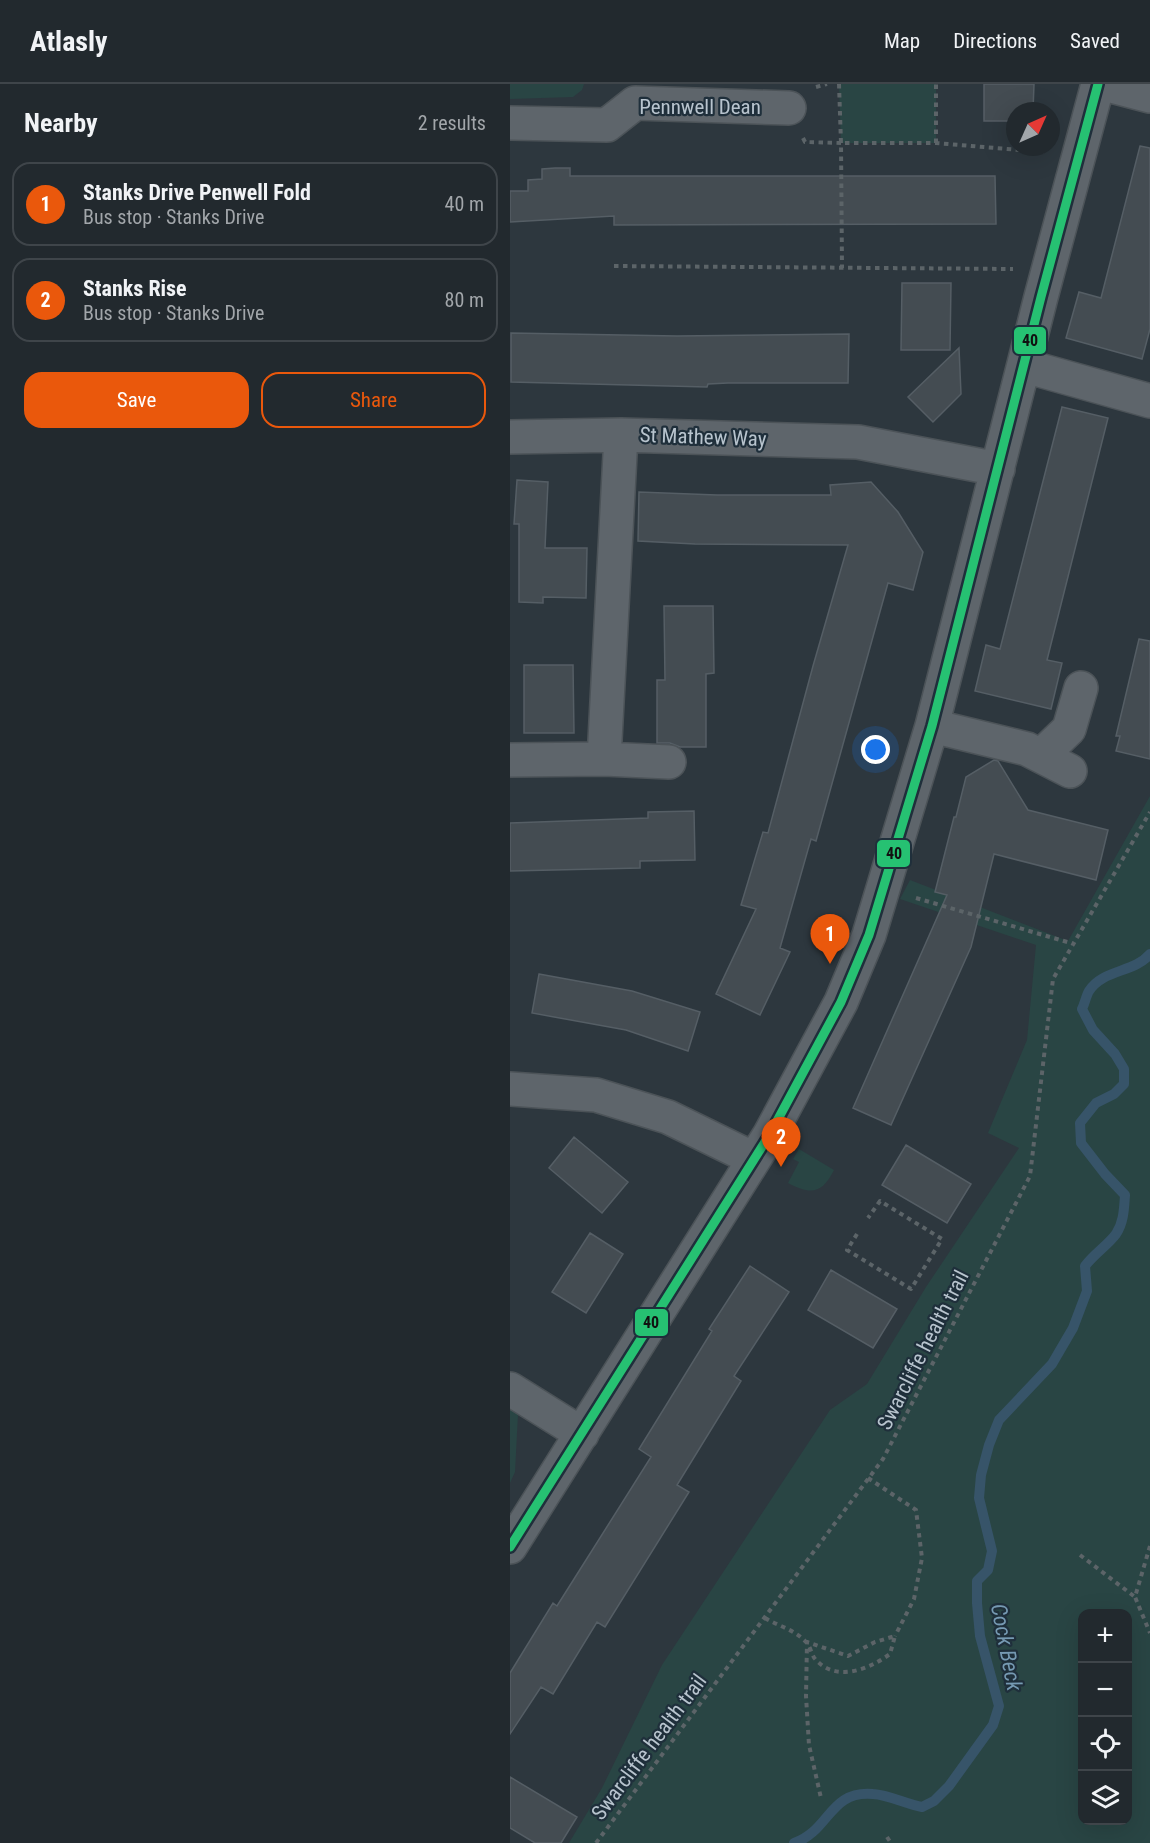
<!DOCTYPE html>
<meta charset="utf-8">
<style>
:root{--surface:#22292e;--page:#2e353a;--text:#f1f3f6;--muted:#a2a6aa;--line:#3f454a;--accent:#ea580c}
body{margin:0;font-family:"Roboto Condensed",sans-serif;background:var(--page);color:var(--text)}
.controls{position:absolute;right:18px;bottom:18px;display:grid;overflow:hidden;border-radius:12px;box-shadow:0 6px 24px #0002}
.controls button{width:54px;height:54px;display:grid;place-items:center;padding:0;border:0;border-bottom:2px solid var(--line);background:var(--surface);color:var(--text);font:30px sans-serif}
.compass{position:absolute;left:496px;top:18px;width:54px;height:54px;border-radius:50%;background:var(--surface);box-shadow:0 6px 24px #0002;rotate:45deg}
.you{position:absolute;left:366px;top:666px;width:21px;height:21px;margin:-15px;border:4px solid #fff;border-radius:50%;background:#1a73e8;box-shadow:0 0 0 9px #1a73e833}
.badge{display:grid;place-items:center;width:39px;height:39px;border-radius:50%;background:var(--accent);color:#fff;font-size:20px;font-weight:700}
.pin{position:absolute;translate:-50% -50px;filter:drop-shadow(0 2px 3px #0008)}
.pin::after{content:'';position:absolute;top:32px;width:21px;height:18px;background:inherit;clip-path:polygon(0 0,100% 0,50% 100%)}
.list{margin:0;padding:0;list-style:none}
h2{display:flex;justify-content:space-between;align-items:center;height:78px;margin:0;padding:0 24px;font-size:26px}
h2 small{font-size:20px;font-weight:400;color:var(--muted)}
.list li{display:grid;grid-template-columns:39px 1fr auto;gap:18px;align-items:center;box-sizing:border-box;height:84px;margin:0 12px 12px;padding:0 12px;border:2px solid var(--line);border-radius:18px}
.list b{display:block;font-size:22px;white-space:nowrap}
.list p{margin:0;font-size:20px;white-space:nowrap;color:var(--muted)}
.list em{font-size:20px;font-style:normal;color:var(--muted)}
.actions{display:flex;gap:12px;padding:18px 24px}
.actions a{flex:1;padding:14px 0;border:2px solid var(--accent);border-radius:18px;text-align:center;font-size:21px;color:var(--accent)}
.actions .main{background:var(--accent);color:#fff}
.icon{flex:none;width:33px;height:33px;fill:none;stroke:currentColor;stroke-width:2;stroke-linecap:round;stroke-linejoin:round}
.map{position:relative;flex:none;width:640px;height:1759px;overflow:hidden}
header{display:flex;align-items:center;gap:36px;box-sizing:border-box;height:84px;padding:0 30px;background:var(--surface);border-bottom:2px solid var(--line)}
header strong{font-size:28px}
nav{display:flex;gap:33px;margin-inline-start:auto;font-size:21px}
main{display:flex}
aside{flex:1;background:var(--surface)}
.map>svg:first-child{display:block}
.green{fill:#294544;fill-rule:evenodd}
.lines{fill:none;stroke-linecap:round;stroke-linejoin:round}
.stream{stroke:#375469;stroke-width:10}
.building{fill:#444c52;stroke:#555e65;stroke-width:1.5}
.street-casing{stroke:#4c5358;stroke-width:36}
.path{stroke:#5c6468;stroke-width:4;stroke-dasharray:4.5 4.5;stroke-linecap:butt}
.street{stroke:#5e656b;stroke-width:33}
.bus-1-casing{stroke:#1f2f3b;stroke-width:14}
.bus-1{stroke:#26c172;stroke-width:9}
.labels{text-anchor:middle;stroke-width:4.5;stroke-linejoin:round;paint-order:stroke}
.street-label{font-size:21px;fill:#b8c4ce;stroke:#1f2f3b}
.water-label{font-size:22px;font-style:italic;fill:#769ab3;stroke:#1f2f3b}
.line-badge{stroke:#1f2f3b;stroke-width:2}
.pale-badge-label{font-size:16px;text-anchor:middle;font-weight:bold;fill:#111}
</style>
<header>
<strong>Atlasly</strong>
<nav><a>Map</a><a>Directions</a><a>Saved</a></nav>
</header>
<main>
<aside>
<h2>Nearby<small>2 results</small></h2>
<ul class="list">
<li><span class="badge">1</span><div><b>Stanks Drive Penwell Fold</b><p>Bus stop · Stanks Drive</p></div><em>40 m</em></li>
<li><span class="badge">2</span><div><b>Stanks Rise</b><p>Bus stop · Stanks Drive</p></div><em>80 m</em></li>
</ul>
<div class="actions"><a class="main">Save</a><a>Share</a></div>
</aside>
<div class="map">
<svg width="640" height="1759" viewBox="0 0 640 1759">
<rect width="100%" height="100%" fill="#2d373e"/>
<path class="green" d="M 0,0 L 74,0 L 72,6 L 63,13 L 0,15 Z
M 329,0 L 426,0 L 426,59 L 331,59 Z
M 640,712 L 640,1759 L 59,1759 L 92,1704 L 152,1581 L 320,1326 L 357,1300 L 416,1203 L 509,1064 L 478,1049 L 517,956 L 526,861 L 390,815 L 400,796 L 558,857 ZM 572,1530 L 618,1530 L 618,1736 L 572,1736 Z
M 289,1065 L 324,1086 C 312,1110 301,1111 278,1099 L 289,1078 L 283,1075 Z
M 0,1320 L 5,1323 L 8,1330 L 5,1388 L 0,1399 Z"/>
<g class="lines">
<path class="stream" d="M 284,1759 C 320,1747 319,1706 363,1710 C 379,1711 396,1720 412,1723 L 424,1717 L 439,1702 L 483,1641 L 489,1622 L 470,1552 L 467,1519 L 467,1497 L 478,1486 L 482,1467 L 469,1414 L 471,1391 L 479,1361 L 489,1336 L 542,1280 L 563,1244 L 577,1207 L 575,1182 C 584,1170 598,1161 606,1150 C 614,1138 614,1124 615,1111 L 595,1090 L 571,1059 L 570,1039 L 586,1019 L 604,1010 L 614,1000 L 614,985 L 605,970 L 583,946 L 572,925 C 575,919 576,912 579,907 C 593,885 624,889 640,870"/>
</g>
<path class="building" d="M 474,0 L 524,0 L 523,27 L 505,27 L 505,37 L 474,37 Z
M 630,62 L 640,64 L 640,245 L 632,275 L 556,254 L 569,208 L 591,214 Z
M 45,84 L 60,84 L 60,92 L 485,92 L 486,140 L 104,141 L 104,132 L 0,138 L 0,107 L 18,107 L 18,96 L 32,95 L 32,85 Z
M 392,199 L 441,199 L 440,266 L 391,266 Z
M 1,249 L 167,252 L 339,250 L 338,299 L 218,299 L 198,300 L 197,303 L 1,298 Z
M 449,264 L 451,310 L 423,338 L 398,313 Z
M 552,323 L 598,334 L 537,576 L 552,579 L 541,625 L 465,607 L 476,561 L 490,565 Z
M 7,396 L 38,398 L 35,464 L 77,464 L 76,514 L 33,513 L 33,519 L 9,518 L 9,440 L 4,440 Z
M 361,398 L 388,428 L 413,468 L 403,506 L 378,499 L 306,757 L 301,755 L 270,864 L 280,868 L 250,931 L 206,910 L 246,825 L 231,821 L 253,748 L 258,749 L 303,582 L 338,461 L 185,460 L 128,457 L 129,408 L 207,411 L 321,411 L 320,401 Z
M 154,522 L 203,522 L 204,589 L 196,590 L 196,663 L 170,663 L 160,659 L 147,659 L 147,596 L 155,596 Z
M 629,555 L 640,557 L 640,675 L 606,667 L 610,652 L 606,652 Z
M 14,581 L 63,581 L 64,649 L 14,649 Z
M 484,676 L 488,677 L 518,726 L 598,746 L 586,796 L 484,770 L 461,863 L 381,1041 L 343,1024 L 437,811 L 425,808 L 444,733 L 446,733 L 456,693 Z
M 184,727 L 185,776 L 130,777 L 130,784 L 0,787 L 0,739 L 138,734 L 138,728 Z
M 29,890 L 122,907 L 190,928 L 178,967 L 116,946 L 22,929 Z
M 64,1053 L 118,1098 L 92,1129 L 39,1084 Z
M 396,1061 L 461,1100 L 437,1139 L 372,1101 Z
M 80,1149 L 113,1170 L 76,1229 L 42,1208 Z
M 240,1182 L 279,1208 L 224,1292 L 231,1297 L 167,1401 L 179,1408 L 95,1543 L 87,1538 L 43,1610 L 31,1603 L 0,1650 L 0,1589 L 43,1519 L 47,1522 L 64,1495 L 141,1373 L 129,1365 L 202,1247 L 199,1245 Z
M 321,1186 L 387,1225 L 363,1264 L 298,1226 Z
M 0,1693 L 67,1733 L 51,1759 L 25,1759 L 0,1744 Z"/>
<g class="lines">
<defs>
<path id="street" d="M 594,0 L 640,12
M 0,39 L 97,41 L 125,19 L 279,24
M 515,282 L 640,317
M 0,353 L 111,351
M 422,642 L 517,665 L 560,687
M 531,672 L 559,645 L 571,604
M 94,675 L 159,678
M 0,676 L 94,675 L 111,351 L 348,358 L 488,385
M 0,1005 L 86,1011 L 158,1033 L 244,1075
M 0,1305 L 72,1350
M 0,1463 L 260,1050 L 331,918 L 359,851 L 422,642 L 531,213 L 588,0"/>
</defs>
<use href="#street" class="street-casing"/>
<path class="path" d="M 329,0 L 331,59 L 426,59 L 534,68
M 306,3 L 317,0
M 293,54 L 295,58 L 331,59 L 332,184
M 426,59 L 426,0
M 104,182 L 503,185
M 406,814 L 564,860
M 347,1150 L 337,1166 L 401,1205 L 432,1155 L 370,1117 L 358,1134
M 358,1394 L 406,1426 L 412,1474 L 404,1515 L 385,1552
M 640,1462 L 625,1513 L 640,1549
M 570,1471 L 625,1513
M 255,1534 C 268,1542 283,1545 295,1557 C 301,1562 301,1572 307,1577 C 328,1598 359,1585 380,1570 L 385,1552 L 365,1558 L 338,1572 L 297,1558 L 296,1612 L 299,1661 L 311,1714
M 377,1753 L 381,1759
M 86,1759 L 373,1375 L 520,1092 L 543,895 L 640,728"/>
<use href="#street" class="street"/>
<defs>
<path id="bus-1" d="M 0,1463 L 260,1050 L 331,918 L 359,851 L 422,642 L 531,213 L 588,0"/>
</defs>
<use href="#bus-1" class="bus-1-casing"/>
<use href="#bus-1" class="bus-1"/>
</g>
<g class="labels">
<g class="street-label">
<text x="190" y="30">Pennwell Dean</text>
<text transform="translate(193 353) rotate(2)" y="7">St Mathew Way</text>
<text transform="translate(413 1266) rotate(-63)" y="7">Swarcliffe health trail</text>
<text transform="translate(139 1663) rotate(-53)" y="7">Swarcliffe health trail</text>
</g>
<g class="water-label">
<text transform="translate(497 1563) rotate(79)" y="8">Cock Beck</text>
</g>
</g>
<g class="line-badge">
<rect x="503" y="242" width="34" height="29" rx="6" fill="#26c172"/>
<rect x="366" y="755" width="35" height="29" rx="6" fill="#26c172"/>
<rect x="124" y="1224" width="35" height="29" rx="6" fill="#26c172"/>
</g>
<g class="pale-badge-label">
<text x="520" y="262">40</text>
<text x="384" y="775">40</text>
<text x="141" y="1244">40</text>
</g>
</svg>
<div class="controls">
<button>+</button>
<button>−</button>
<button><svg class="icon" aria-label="locate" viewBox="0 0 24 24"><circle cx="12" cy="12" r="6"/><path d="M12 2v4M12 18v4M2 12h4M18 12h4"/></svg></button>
<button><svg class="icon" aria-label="layers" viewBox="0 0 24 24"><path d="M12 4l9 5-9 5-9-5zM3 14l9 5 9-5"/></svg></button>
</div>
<svg class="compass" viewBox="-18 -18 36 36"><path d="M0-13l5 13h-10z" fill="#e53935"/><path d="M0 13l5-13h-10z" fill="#a2a6aa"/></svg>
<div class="you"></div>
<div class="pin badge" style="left:320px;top:880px">1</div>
<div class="pin badge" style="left:271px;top:1083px">2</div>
</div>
</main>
